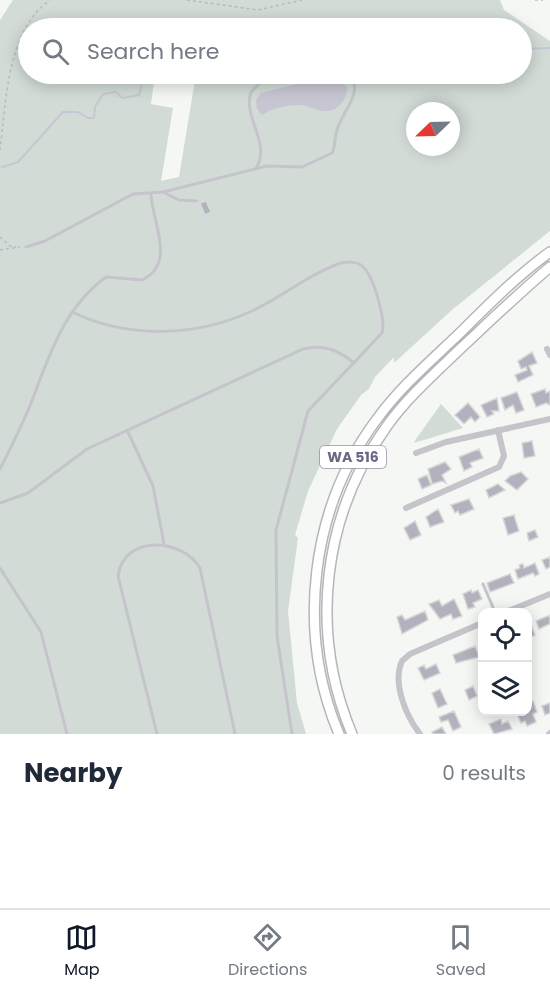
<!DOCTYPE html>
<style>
:root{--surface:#fff;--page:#f2f2f3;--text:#1f2937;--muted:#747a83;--line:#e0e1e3;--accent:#111827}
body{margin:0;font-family:Poppins,sans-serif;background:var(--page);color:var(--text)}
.controls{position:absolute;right:18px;bottom:18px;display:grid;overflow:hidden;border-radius:12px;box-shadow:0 3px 15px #0003}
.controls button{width:54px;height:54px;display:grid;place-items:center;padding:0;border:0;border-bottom:2px solid var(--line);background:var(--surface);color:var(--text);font:30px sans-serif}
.compass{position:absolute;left:406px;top:102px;width:54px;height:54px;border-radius:50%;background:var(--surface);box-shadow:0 3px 15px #0003;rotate:247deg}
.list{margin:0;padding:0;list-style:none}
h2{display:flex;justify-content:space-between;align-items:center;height:78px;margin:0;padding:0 24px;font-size:26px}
h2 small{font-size:20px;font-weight:400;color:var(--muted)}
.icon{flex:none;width:33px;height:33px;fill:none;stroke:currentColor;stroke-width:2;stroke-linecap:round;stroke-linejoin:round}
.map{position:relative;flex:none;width:550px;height:734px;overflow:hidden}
.search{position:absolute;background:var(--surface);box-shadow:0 3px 15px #0003;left:18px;right:18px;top:18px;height:66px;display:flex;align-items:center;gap:15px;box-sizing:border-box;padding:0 21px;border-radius:33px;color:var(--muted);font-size:22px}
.sheet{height:174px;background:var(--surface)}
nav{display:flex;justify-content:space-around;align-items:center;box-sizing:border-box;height:84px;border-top:2px solid var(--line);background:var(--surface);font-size:16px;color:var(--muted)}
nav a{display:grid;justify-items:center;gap:3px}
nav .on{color:var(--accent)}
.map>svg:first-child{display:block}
.green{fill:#d2dbd6;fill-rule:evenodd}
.water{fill:#c7c6d2}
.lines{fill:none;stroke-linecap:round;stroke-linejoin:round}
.stream{stroke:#c7c6d2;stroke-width:2}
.building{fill:#b3b1bd;stroke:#d6d8d6;stroke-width:1.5}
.trunk-casing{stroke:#b6b5bb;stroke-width:12}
.path{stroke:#bbb9bf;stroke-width:1.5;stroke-dasharray:3 3;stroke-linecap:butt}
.service{stroke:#c6c4cb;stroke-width:3}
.minor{stroke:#c6c4cb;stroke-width:6}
.trunk{stroke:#fff;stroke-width:9}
.labels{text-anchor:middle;stroke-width:6;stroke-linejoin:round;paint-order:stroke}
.shield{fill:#fff;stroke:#9893a9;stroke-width:1.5}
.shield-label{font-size:14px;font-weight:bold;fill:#6c6584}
</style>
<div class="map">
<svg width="550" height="734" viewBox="0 0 550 734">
<rect width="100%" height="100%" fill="#f4f7f3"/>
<path class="green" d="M 13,0 L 500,0 L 504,10 L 550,41 L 550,231 L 453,309 L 394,363 L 394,357 L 375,377 L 369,389 L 361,395 L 337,429 L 308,491 L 295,535 L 298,538 L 288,611 L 297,703 L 306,734 L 0,734 L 0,20 ZM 165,20 L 203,28 L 522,28 L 522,74 L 196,74 L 179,177 L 161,181 L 173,108 L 151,104 L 155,74 L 28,74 L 28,28 L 163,28 ZM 415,111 L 451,111 L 451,147 L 415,147 Z
M 441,404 L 463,428 L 414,443 L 416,439 Z"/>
<path class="water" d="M 320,78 L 339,80 L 347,87 C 348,99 337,113 323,111 C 314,110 308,105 299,105 C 287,105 272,108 262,115 L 257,109 L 256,100 L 261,93 Z"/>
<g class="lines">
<path class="stream" d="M 168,28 L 175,28
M 522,49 L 550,48
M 2,167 L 18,162 L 63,112 L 78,112 L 88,118 L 94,118 L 95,107 L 103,94 L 116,92 L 122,98 L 139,95 L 142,83 L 152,74"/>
</g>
<path class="building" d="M 206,201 L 211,212 L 205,215 L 200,203 Z
M 532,352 L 537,363 L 529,366 L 533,375 L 518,382 L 515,375 L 527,370 L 526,367 L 521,369 L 518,361 Z
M 545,389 L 546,393 L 550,391 L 550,405 L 546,403 L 536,407 L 531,394 Z
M 517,392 L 524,410 L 516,413 L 513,405 L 505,410 L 501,398 Z
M 497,398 L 499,411 L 492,411 L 494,414 L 487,417 L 481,405 Z
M 468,403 L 480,417 L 475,422 L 471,417 L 464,424 L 455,415 Z
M 532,441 L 535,456 L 524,458 L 522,443 Z
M 479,449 L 483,458 L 470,463 L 472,467 L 464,471 L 459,457 Z
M 445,462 L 451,469 L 442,475 L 446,483 L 442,481 L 432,484 L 428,469 Z
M 521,472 L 528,479 L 517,490 L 505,481 L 510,476 Z
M 427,475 L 431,485 L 422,489 L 418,479 Z
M 498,484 L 505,490 L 489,498 L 486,490 Z
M 469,499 L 474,509 L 460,515 L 458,511 L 455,513 L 451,505 Z
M 438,509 L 444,522 L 430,527 L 426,517 Z
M 514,515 L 519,531 L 508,535 L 503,518 Z
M 415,521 L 421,535 L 410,540 L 404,528 Z
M 535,530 L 538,537 L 529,541 L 527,533 Z
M 550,557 L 550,567 L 546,569 L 542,560 Z
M 535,563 L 539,574 L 535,576 L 533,573 L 518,579 L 515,570 L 520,568 L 519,565 L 523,564 L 524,568 Z
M 510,574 L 514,583 L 490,592 L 487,583 Z
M 471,590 L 472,593 L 478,590 L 482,599 L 473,603 L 475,607 L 468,609 L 463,594 Z
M 454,599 L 462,616 L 453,619 L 451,614 L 440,619 L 429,604 L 439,600 L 442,606 Z
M 425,611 L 428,620 L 402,634 L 397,617 L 402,615 L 405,620 Z
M 550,615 L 550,624 L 539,629 L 536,621 Z
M 530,622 L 535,635 L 528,638 L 528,623 Z
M 475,646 L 479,657 L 456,663 L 453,655 Z
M 436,664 L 440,673 L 424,680 L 418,668 L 424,665 L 426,669 Z
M 473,686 L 477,696 L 469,700 L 465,690 Z
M 440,689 L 447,704 L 438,708 L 432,693 Z
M 533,701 L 537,712 L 533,714 L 536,722 L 527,726 L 525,721 L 521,723 L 516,712 L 528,712 L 528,704 Z
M 550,703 L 550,713 L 545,715 L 542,706 Z
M 454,711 L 461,727 L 453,731 L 448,720 L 441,722 L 439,717 Z
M 501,719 L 502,724 L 508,721 L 512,729 L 494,734 L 489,724 Z
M 442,727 L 446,734 L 433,734 L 432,732 Z"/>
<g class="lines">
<defs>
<path id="trunk" d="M 339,734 C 296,632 310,508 377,419 C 401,386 433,359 462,331 C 490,303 518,275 550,252
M 352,734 C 309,632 322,516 387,426 C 407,398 434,374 459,350 C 489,322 519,293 550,267"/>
</defs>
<use href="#trunk" class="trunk-casing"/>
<path class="path" d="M 187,0 L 258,10 L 302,0
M 535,0 L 543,0
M 0,150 C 6,102 7,30 50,0
M 0,237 L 10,246 L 16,247
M 0,250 L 20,247"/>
<path class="service" d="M 256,168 C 272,144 242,117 251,92 L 260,83 L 306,74
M 163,192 L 267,166 L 302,167 L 332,153 C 336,146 334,138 337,130 C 342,111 364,94 350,74
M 26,247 L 45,241 L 133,194 L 163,192 L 179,200 L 197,201
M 72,312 C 128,339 196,337 252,311 C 282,297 309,274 341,263 C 348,262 355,261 361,265 C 373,273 386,319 382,333 L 308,411 L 276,530 L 277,636 L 292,734
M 128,432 L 153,486 L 164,544
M 0,469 C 12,445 24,422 33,398 C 50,353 65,307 106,277 L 142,280 C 177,263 152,223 151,194
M 0,503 L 28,493 L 87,449 L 303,349 C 324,344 338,350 354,363
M 0,568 L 41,632 L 67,734
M 483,584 L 495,612
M 157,734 L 118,576 C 124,534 182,538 200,568 L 235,734"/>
<path class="minor" d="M 547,349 L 550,355
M 416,453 L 446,442 L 550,419
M 406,508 L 499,467 L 504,456 L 498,430
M 506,612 L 550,594
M 420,734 C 406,716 392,683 402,661 L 410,654 L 482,623
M 549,734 L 550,733"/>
<use href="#trunk" class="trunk"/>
</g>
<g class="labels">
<rect class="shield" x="320" y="446" width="66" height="22" rx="4.5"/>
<g class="shield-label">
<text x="353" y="462">WA 516</text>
</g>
</g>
</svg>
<div class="controls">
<button><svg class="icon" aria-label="locate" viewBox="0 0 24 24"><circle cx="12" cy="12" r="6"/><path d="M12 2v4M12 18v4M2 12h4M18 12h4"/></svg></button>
<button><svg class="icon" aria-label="layers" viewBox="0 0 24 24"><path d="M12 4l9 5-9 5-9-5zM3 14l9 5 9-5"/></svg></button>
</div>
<svg class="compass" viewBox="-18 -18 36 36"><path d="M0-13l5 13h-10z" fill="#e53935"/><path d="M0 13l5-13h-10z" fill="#747a83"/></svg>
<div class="search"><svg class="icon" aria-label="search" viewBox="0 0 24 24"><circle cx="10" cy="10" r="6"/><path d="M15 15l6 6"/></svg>Search here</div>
</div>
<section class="sheet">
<h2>Nearby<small>0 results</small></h2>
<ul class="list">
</ul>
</section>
<nav>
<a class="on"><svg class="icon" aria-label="map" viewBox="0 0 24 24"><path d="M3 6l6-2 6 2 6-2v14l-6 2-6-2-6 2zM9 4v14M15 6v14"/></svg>Map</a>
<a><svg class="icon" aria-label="directions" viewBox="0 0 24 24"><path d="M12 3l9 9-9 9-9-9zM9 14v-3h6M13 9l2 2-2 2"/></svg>Directions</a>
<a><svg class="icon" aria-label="saved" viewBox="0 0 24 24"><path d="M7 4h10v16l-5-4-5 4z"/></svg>Saved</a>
</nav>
